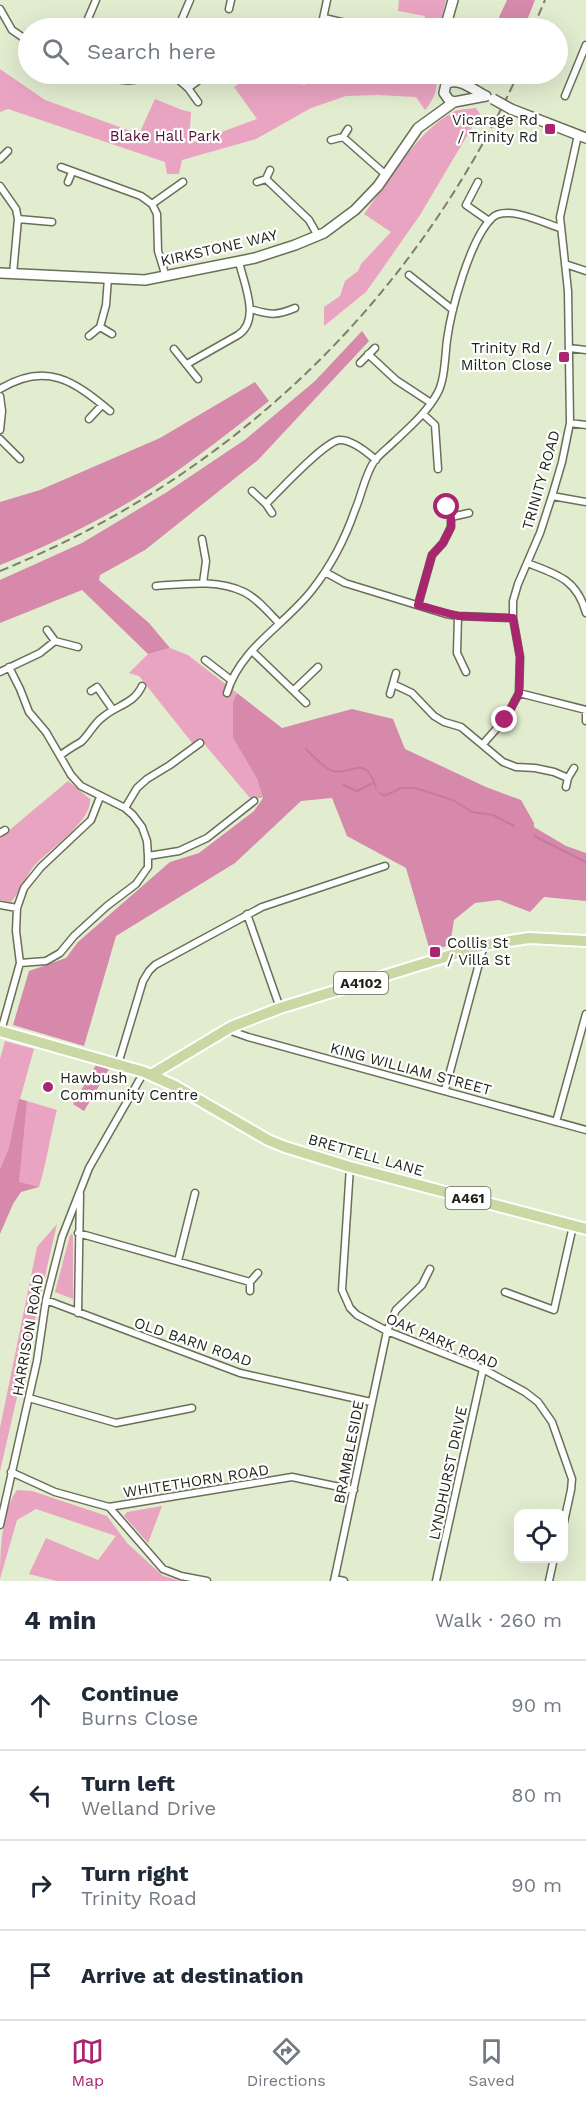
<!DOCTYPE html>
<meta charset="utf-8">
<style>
:root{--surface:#fff;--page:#f2f2f3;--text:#1f2937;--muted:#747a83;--line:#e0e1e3;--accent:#aa256f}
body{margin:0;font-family:"Work Sans",sans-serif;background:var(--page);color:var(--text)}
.controls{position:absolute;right:18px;bottom:18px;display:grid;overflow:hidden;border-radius:12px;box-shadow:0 6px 24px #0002}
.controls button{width:54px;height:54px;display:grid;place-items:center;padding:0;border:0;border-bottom:2px solid var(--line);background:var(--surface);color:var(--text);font:30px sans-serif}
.stop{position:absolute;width:18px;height:18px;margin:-14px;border:4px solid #aa256f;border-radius:50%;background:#fff}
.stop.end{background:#aa256f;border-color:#fff;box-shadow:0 2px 6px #0008}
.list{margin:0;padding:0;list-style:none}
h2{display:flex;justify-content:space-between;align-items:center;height:78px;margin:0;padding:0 24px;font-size:26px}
h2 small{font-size:20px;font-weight:400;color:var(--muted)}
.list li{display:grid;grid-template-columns:39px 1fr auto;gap:18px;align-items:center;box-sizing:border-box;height:90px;padding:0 24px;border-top:2px solid var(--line)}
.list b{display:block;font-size:22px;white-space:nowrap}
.list p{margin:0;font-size:20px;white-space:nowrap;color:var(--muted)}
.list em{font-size:20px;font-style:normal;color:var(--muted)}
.icon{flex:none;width:33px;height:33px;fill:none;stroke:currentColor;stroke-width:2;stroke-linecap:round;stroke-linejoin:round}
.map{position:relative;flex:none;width:586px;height:1581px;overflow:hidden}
.search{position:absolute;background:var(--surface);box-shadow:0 6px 24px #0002;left:18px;right:18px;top:18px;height:66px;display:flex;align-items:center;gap:15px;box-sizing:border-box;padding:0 21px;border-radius:33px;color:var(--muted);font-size:22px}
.sheet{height:438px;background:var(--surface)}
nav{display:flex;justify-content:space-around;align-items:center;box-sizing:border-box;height:84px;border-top:2px solid var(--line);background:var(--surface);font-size:16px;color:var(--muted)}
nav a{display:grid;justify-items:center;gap:3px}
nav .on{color:var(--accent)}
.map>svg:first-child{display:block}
.green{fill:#e9a4c1}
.forest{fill:#d689ab}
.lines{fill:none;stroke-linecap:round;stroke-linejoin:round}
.stream{stroke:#c67a9c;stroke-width:2}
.street-casing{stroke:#687057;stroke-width:9}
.secondary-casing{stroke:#687057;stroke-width:12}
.primary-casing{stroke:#fff;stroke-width:14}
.street{stroke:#fff;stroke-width:6}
.secondary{stroke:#fff;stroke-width:9}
.primary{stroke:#cad8a4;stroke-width:10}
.rail{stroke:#7a806c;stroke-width:2;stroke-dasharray:9 4.5;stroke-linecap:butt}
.secondary-bridge-casing{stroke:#687057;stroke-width:12;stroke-linecap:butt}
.secondary-bridge{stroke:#fff;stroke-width:9}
.route{stroke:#aa256f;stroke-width:8}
.poi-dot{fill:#aa256f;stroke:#fff;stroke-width:2}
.labels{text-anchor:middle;stroke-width:4.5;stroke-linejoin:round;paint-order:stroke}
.shield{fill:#fff;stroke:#62645d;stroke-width:1.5}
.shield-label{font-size:14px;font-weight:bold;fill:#1f2217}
.poi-label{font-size:15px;fill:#1f2217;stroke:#fff;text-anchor:end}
.park-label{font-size:15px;fill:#551136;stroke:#fff}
.street-label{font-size:15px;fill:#1f2217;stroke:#fff}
</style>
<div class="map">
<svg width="586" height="1581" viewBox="0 0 586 1581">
<rect width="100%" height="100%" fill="#e2eccf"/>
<path class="green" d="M 399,0 L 446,0 L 439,28 L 423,28 L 425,16 L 398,11 Z
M 0,69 L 45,100 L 139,134 L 155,99 L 182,110 L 191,112 L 189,144 L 257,119 L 234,87 L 240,83 L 234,77 L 238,74 L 265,74 L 267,77 L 305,85 L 312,74 L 436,74 C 438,89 435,98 425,110 L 416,97 L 377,95 L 346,96 L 311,108 L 256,139 L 182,160 L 179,174 L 167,174 L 165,162 L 8,109 L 0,112 Z
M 476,108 L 480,114 L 420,215 L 366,292 L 324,326 L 324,307 L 340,296 L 345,281 L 358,271 L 361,264 L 391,232 L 364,214 C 388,182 417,131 453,112 C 459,109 468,109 476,108 Z
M 170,648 L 188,655 L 237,693 L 233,702 L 233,738 L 257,779 L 263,798 L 250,798 L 200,739 L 193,744 L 139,676 L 129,673 L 148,654 Z
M 68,781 L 90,799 C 92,822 49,849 34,866 C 25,877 21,891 11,902 L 0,900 L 0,838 Z
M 5,1041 L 34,1049 L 20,1099 L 57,1110 C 50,1136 47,1162 39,1187 L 13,1182 L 0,1229 L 0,1059 Z
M 57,1224 L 0,1471 L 0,1428 L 37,1247 Z
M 72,1234 L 73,1236 L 73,1299 L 55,1292 L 70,1235 Z
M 17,1490 L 32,1491 L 107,1516 L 127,1543 L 163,1576 L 181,1581 L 57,1581 L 29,1574 L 46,1538 L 98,1560 L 116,1536 L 36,1509 L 17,1520 L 0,1579 C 0,1553 1,1512 17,1490 Z
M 162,1506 L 148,1543 L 124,1516 L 127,1512 Z"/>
<path class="forest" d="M 507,0 L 535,0 L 524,28 L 502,28 L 496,24 Z
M 362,331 L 369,341 L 258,460 L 145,550 L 100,575 L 99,580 L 149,623 L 170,648 L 148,654 L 82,590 L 0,623 L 0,580 L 82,543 L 167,492 L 246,439 L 315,381 Z
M 255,382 L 269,401 C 226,435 183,469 136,498 C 93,524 47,546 0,565 L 0,502 L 40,490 L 160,438 Z
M 237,693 L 282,728 L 352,709 L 393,719 L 405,749 L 486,787 L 521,800 L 534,823 L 534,827 L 566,846 L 586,853 L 586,901 L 544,897 L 530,912 L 499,900 L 475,903 L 454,920 L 450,945 L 430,951 L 406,868 L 347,836 L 332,798 L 301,801 L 235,863 L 116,936 L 84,1046 L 13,1025 L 29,971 L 66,958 L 78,942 L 170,862 L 199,853 L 254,811 L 263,798 L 257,779 L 233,738 L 233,702 Z
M 96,1065 L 109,1069 L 84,1111 L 73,1104 Z
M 19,1099 L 27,1101 L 19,1182 L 39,1187 L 21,1192 L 13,1204 L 0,1234 L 0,1170 L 9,1148 Z"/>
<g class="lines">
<path class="stream" d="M 306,749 C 313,756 323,768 333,771 C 353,776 364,752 376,787
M 343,785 L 357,791 L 373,783
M 380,793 L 384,796 L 401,788 L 415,788 L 453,800 L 472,812 L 493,815 L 514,826
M 534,836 L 586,862"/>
<defs>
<path id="street" d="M 0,9 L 12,30 L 28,41
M 229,9 L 231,0
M 324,18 L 367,28
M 84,28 L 96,0
M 178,28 L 190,0
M 321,28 L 327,0
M 101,74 C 119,81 133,84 151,74
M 172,74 L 188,88 L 198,102
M 188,88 L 199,80
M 565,96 L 586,45
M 343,137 L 386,175
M 331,140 L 343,137 L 348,129
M 0,159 L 8,151
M 61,167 L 141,196 L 152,204 L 157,214 L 158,251 L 166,277
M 266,179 L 309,220 L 318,236
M 68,182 L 72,172
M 257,182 L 266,179 L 270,170
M 478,182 L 466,205 L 489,221
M 0,186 L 16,209 L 18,219 L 13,274
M 152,204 L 183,182
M 18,219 L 52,222
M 565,264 L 586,271
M 409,275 L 453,310
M 250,309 C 270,315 276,316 295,308
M 100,327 L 106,305 L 108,278
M 89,336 L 100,327 L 112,334
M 569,348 L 586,350
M 174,349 L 198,379
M 368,354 L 396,380 L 431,403
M 360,363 L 375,348
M 187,364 L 238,335 C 261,320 244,284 239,262
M 0,389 C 46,361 74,381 110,411
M 0,396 L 2,411 L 0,430
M 423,414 L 435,425 L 438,469
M 89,419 L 102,405
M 570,423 L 586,425
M 0,439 L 20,459
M 252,491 L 266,504 L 272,513
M 552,496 L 586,502
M 266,504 C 280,490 323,443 339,440 C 351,439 367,452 376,460
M 451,517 L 469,513
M 202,539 L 206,561 L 203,583
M 527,563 C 556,574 577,579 586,613
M 325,572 L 345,583 L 446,614 L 458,616 L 513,618
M 156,586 C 185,584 217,579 244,592 C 258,599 268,612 279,623
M 418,605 L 432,555 L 443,543 L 451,527 L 451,517 L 447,507
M 458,616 L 457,653 L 466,672
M 47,630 L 55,641
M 252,651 L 306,703
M 205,660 L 231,680
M 9,667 L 20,689 L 29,712 L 46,732 L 71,775 L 81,786 L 125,808 L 133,815 L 142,827 L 147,841 L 148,856 L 148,867 L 136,884 L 107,906 L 74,936 L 60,953 L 46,961 L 20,963
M 0,672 L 40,653 L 55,641 L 78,647
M 393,684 L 412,693 L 434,716 L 444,722 L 461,727 L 503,762 L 516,767 L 535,768 L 554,772 L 568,778
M 294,690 L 318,667
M 91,691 L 97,687 L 113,710
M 227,693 C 240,648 285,625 312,590 C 331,566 345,539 355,510 C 362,494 365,474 375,460 C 381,453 389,447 395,441 C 410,427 427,412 437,394 C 445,381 445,355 447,340 C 451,310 470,239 492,218 C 506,204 544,223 560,228
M 519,693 L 586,710
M 390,694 L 396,673
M 586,721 L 586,710
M 483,744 L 505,719 L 519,693 L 520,657 L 513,618 L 513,601 L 518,584 L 540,533 L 552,496 L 562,462 L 570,423 L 568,291 L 560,217 L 578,135
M 61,755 C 67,750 74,746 81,742 C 89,735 94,723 103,717 C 117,705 134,704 142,686
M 566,787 L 568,778 L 574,768
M 125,808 L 137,788 L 147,779 L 170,765 L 200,743
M 0,833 L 5,830
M 148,856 L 179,851 L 207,838 L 254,801
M 0,905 L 17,908
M 247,914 L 280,1008
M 231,1027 L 234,1032 L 248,1037 L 586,1130
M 1,1031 L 20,963 L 16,931 L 17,908 L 24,888 L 41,867 L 91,820 L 100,797
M 118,1064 L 143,981 L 149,971 L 155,965 L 262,907 L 385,866
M 445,1090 L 484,945
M 556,1122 L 586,1014
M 350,1167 L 342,1290 L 350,1308 L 357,1315 L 387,1331 L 483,1369 L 525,1392 L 538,1402 L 552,1422 L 572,1479 L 571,1490 L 564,1522
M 78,1233 L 250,1282
M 178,1261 L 195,1193
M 250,1291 L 250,1282 L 258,1273
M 505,1292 L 554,1310 L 573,1226
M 46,1300 L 240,1373 L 371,1402
M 78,1313 L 80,1194
M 29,1398 L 116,1423 L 192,1408
M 11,1472 L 55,1492 L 109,1507 L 292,1477 L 354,1490
M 109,1507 L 163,1569 L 181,1576 L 207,1581
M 0,1525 L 37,1361 L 46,1300 L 62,1237 L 89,1168 L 144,1072
M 335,1579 L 344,1581
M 334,1581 L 387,1331 L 396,1310 L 422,1285 L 430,1269
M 436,1581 L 483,1369
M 549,1581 L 554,1558"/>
<path id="secondary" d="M 445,28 L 453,0
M 444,74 L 446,84 L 444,93 L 449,100 L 454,102 L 486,96
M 446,84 C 458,76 475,91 486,96
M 511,109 L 586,138
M 0,273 L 145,280 L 255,258 L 295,245 L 324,233 L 355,210 L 378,186 L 418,128 L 454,102"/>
<path id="primary" d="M 0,1031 L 144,1072 L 175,1086 L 268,1140 L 285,1147 L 350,1167 L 586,1229
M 151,1075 L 231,1027 L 280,1008 L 484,945 L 529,938 L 586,941"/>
</defs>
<use href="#street" class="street-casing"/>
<use href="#secondary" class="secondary-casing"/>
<use href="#primary" class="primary-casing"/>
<use href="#street" class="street"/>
<use href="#secondary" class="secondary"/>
<use href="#primary" class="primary"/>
<path class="rail" d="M 533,28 L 545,0
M 0,571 C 233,476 413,302 518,74"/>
<defs>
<path id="secondary-bridge" d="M 493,99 L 511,109"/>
</defs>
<use href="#secondary-bridge" class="secondary-bridge-casing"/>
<use href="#secondary-bridge" class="secondary-bridge"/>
</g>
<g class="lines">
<path class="route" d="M 447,507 L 451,518 L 451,527 L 443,543 L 432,555 L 418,605 L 458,616 L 513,618 L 520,657 L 519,693 L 505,720"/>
</g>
<g class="poi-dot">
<rect x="544" y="123" width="12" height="12" rx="3"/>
<rect x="558" y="351" width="12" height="12" rx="3"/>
<rect x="429" y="946" width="12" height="12" rx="3"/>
<circle cx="48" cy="1087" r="6"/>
</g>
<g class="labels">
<g class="shield">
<rect x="334" y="972" width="54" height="22" rx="4.5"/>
<rect x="445.5" y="1187" width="45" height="22" rx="4.5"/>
</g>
<g class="shield-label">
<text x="361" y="988">A4102</text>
<text x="468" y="1203">A461</text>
</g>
<g class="poi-label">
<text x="538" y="125">Vicarage Rd<tspan x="538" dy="17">/ Trinity Rd</tspan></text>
<text x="552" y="353">Trinity Rd /<tspan x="552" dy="17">Milton Close</tspan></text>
<text x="447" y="948" text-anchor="start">Collis St<tspan x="447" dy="17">/ Villa St</tspan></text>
<text x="60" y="1083" text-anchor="start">Hawbush<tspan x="60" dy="17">Community Centre</tspan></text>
</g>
<g class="park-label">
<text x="165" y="141">Blake Hall Park</text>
</g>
<g class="street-label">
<text transform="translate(219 248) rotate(-13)" y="5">KIRKSTONE WAY</text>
<text transform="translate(541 480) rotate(-74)" y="5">TRINITY ROAD</text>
<text transform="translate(411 1069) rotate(15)" y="5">KING WILLIAM STREET</text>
<text transform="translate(366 1155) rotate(16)" y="5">BRETTELL LANE</text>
<text transform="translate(28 1335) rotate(-80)" y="5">HARRISON ROAD</text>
<text transform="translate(442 1341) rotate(23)" y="5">OAK PARK ROAD</text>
<text transform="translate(193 1342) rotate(19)" y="5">OLD BARN ROAD</text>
<text transform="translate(349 1452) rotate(-79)" y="5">BRAMBLESIDE</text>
<text transform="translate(448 1473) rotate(-78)" y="5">LYNDHURST DRIVE</text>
<text transform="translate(196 1481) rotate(-9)" y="5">WHITETHORN ROAD</text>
</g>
</g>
</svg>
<div class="controls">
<button><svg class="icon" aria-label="locate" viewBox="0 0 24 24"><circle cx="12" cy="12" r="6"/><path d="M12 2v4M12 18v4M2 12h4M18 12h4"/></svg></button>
</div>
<div class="stop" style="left:447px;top:507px"></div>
<div class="stop end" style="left:505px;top:720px"></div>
<div class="search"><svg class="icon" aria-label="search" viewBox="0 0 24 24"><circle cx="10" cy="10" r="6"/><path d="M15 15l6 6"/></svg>Search here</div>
</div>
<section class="sheet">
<h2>4 min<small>Walk · 260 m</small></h2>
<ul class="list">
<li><svg class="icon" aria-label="ahead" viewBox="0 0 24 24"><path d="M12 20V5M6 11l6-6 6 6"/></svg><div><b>Continue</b><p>Burns Close</p></div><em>90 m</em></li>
<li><svg class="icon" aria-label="left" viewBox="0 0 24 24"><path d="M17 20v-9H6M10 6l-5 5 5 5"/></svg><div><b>Turn left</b><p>Welland Drive</p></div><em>80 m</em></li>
<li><svg class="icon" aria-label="right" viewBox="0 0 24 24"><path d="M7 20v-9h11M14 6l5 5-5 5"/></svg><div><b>Turn right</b><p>Trinity Road</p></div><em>90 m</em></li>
<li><svg class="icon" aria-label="arrive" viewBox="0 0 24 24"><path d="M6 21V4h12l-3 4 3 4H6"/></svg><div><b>Arrive at destination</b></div></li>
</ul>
</section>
<nav>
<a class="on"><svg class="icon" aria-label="map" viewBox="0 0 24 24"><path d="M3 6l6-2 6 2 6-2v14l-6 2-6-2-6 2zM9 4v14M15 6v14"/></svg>Map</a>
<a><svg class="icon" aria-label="directions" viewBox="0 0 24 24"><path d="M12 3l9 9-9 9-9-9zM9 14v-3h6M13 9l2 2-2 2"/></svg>Directions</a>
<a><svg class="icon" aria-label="saved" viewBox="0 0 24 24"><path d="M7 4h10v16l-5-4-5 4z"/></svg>Saved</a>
</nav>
